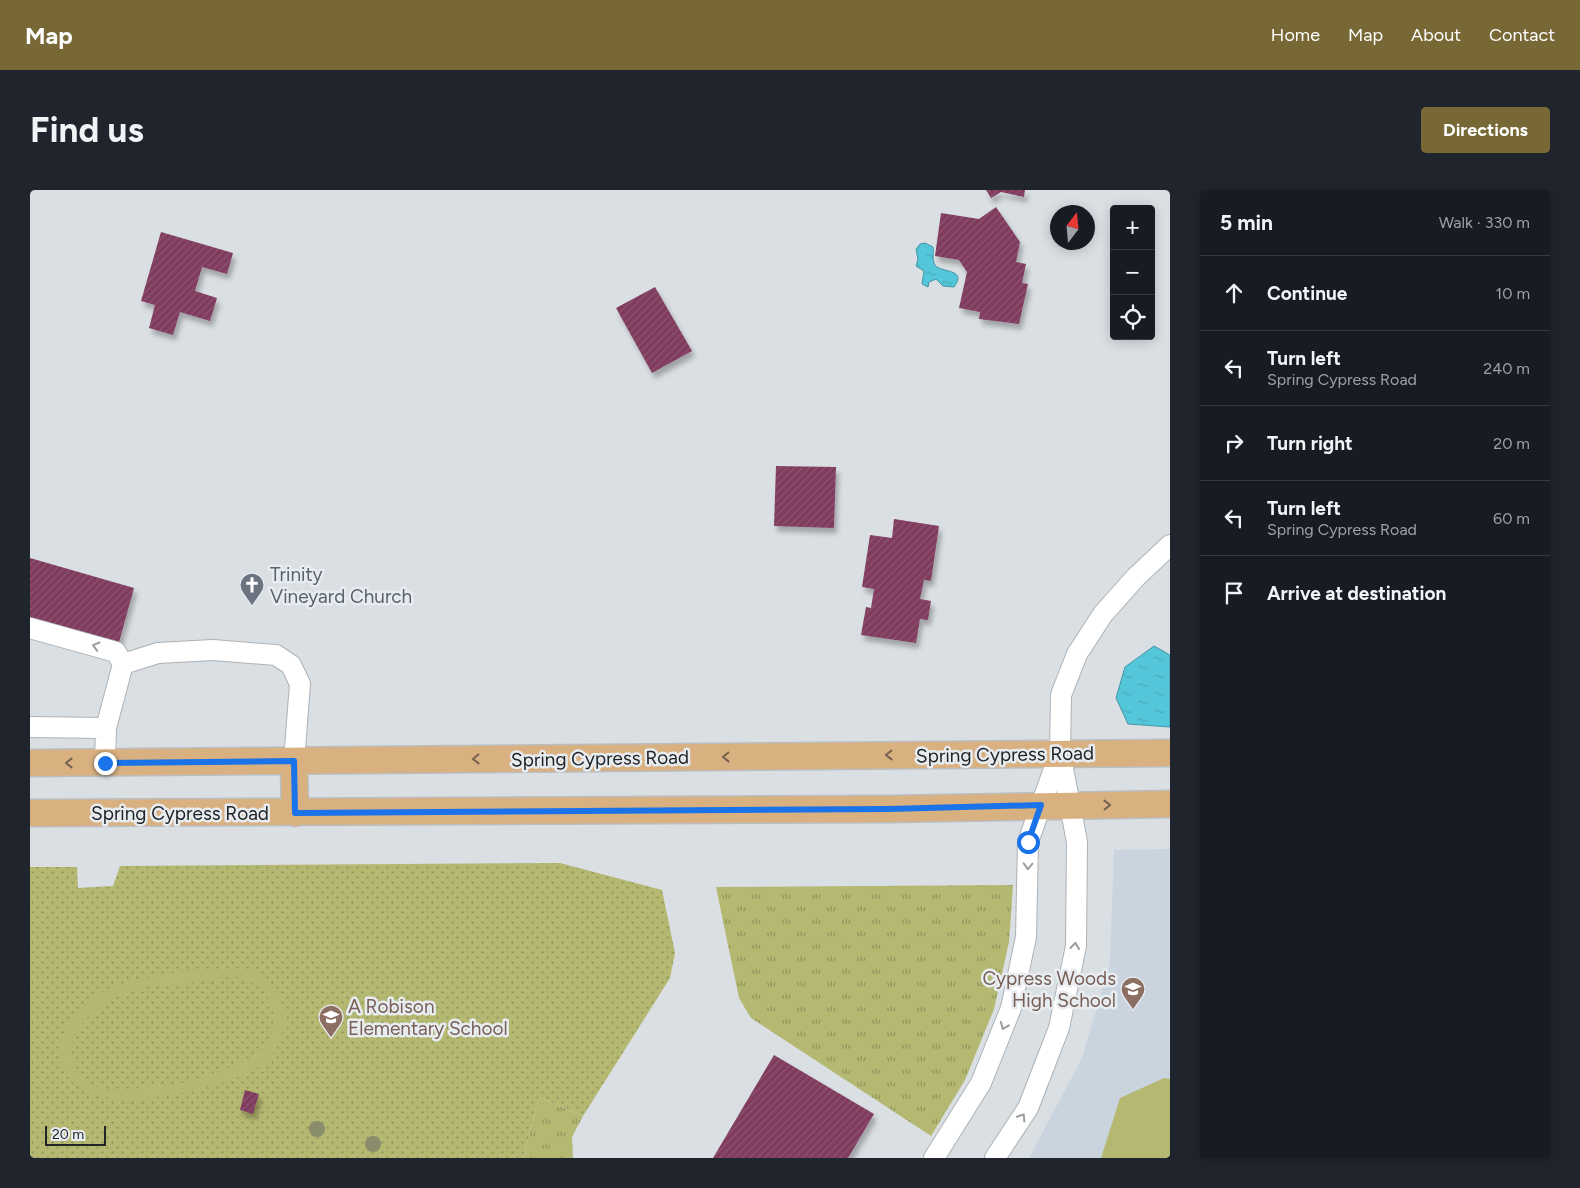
<!DOCTYPE html>
<meta charset="utf-8">
<style>
:root{--surface:#171b24;--page:#20242c;--text:#f1f3f6;--muted:#9ea1a6;--line:#363941;--accent:#776835}
body{margin:0;font-family:Figtree,sans-serif;background:var(--page);color:var(--text)}
.controls{position:absolute;right:15px;top:15px;display:grid;overflow:hidden;border-radius:5px;box-shadow:0 2px 12px #0003}
.controls button{width:45px;height:45px;display:grid;place-items:center;padding:0;border:0;border-bottom:1px solid var(--line);background:var(--surface);color:var(--text);font:25px sans-serif}
.compass{position:absolute;left:1020px;top:15px;width:45px;height:45px;border-radius:50%;background:var(--surface);box-shadow:0 2px 12px #0003;rotate:16deg}
.scale{position:absolute;left:15px;bottom:12px;width:61px;box-sizing:border-box;padding-left:5px;border:2px solid #212325;border-top:0;font-size:14px;line-height:18px;white-space:nowrap;color:#212325;-webkit-text-stroke:4px #e7ecf1;paint-order:stroke}
.stop{position:absolute;width:15px;height:15px;margin:-11px;border:4px solid #1a73e8;border-radius:50%;background:#fff}
.stop.end{background:#1a73e8;border-color:#fff;box-shadow:0 1px 5px #0008}
.list{margin:0;padding:0;list-style:none}
h2{display:flex;justify-content:space-between;align-items:center;height:65px;margin:0;padding:0 20px;font-size:21px}
h2 small{font-size:16px;font-weight:400;color:var(--muted)}
.list li{display:grid;grid-template-columns:32px 1fr auto;gap:15px;align-items:center;box-sizing:border-box;height:75px;padding:0 20px;border-top:1px solid var(--line)}
.list b{display:block;font-size:19px;white-space:nowrap}
.list p{margin:0;font-size:16px;white-space:nowrap;color:var(--muted)}
.list em{font-size:16px;font-style:normal;color:var(--muted)}
.icon{flex:none;width:28px;height:28px;fill:none;stroke:currentColor;stroke-width:2;stroke-linecap:round;stroke-linejoin:round}
.map{position:relative;flex:none;width:1140px;height:968px;overflow:hidden;border-radius:5px}
header{display:flex;align-items:center;gap:30px;box-sizing:border-box;height:70px;padding:0 25px;background:var(--accent);color:#fff}
header strong{font-size:24px}
nav{display:flex;gap:28px;margin-inline-start:auto;font-size:18px}
.intro{display:flex;align-items:center;justify-content:space-between;box-sizing:border-box;height:120px;padding:0 30px}
h1{margin:0;font-size:35px}
.button{padding:12px 22px;border-radius:5px;background:var(--accent);color:#fff;font-size:18px;font-weight:700}
main{display:flex;gap:30px;padding:0 30px}
aside{flex:1;background:var(--surface);border-radius:5px;box-shadow:0 2px 12px #0003}
.map>svg:first-child{display:block}
.built{fill:#c9d4de}
.grass{fill:url(#grass-tufts)}
.park{fill:url(#park-dots)}
.pitch{fill:#b4b871;fill-rule:evenodd}
.water{fill:url(#water-ripples);stroke:#4595a3}
.building{fill:url(#building-hatch);filter:url(#shadow)}
.lines{fill:none;stroke-linecap:round;stroke-linejoin:round}
.minor-casing{stroke:#adb2b6;stroke-width:22}
.major-casing{stroke:#bcbdbe;stroke-width:29}
.minor{stroke:#fff;stroke-width:20}
.major{stroke:#d9b080;stroke-width:26}
.tree{fill:#8a8d6b}
.oneway{stroke:#9b9c9d}
.oneway2{stroke:#74624e}
.route{stroke:#1a73e8;stroke-width:6}
.labels{text-anchor:middle;stroke-width:5;stroke-linejoin:round;paint-order:stroke}
.worship-label{font-size:19px;fill:#5b616d;stroke:#e7ecf1;text-anchor:start}
.street-label{font-size:19px;fill:#212325;stroke:#e7ecf1}
.education-label{font-size:19px;fill:#785e54;stroke:#e7ecf1;text-anchor:end}
</style>
<header>
<strong>Map</strong>
<nav><a>Home</a><a>Map</a><a>About</a><a>Contact</a></nav>
</header>
<div class="intro"><h1>Find us</h1><a class="button">Directions</a></div>
<main>
<div class="map">
<svg width="1140" height="968" viewBox="0 0 1140 968">
<defs>
<pattern id="grass-tufts" width="24" height="20" patternUnits="userSpaceOnUse" patternTransform="scale(1.25)"><rect width="24" height="20" fill="#b4b871"/><path d="M3 7l-1-3M5 7V3M7 7l1-3M15 17l-1-3M17 17v-4M19 17l1-3" fill="none" stroke="#92955d"/></pattern>
<pattern id="park-dots" width="8" height="8" patternUnits="userSpaceOnUse" patternTransform="scale(1.25)"><rect width="8" height="8" fill="#b4b871"/><path d="M2 2h.1M6 6h.1" fill="none" stroke="#92955d" stroke-width="1.8" stroke-linecap="round"/></pattern>
<pattern id="water-ripples" width="26" height="14" patternUnits="userSpaceOnUse" patternTransform="scale(1.25)"><rect width="26" height="14" fill="#54c6d9"/><path d="M2 4q2-2 4 0t4 0M15 11q2-2 4 0t4 0" fill="none" stroke="#49aaba"/></pattern>
<pattern id="building-hatch" width="6" height="6" patternUnits="userSpaceOnUse" patternTransform="scale(1.25)"><rect width="6" height="6" fill="#803b5e"/><path d="M-1 1l2-2M0 6l6-6M5 7l2-2" fill="none" stroke="#8c5571"/></pattern>
<filter id="shadow"><feDropShadow dx="3" dy="5.5" stdDeviation="2.5" flood-color="#0004"/></filter>
</defs>
<rect width="100%" height="100%" fill="#dadfe3"/>
<path class="built" d="M 1140,659 L 1140,968 L 999,968 L 1052,868 L 1080,773 L 1084,660 Z"/>
<path class="grass" d="M 983,695 L 979,752 L 964,819 L 935,890 L 901,946 L 721,828 L 709,808 L 686,697 Z
M 509,907 L 553,926 L 542,947 L 543,968 L 493,968 Z"/>
<path class="park" d="M 530,673 L 632,700 L 645,763 L 640,788 L 553,926 L 509,907 L 493,968 L 0,968 L 0,677 L 47,677 L 48,698 L 83,696 L 90,676 Z"/>
<path class="pitch" d="M 186,779 C 196,779 206,778 216,780 C 247,785 261,820 251,848 C 247,858 241,868 231,875 C 205,895 123,912 89,909 C 75,908 58,903 46,895 C 34,886 28,870 31,855 C 44,789 132,783 186,779 ZM 204,786 L 230,795 L 241,813 L 244,824 L 241,847 L 226,866 L 178,886 L 152,893 L 84,901 L 63,896 L 46,881 L 41,860 L 47,839 L 58,827 L 85,807 L 119,796 L 154,794 Z
M 1134,888 L 1140,889 L 1140,968 L 1071,968 L 1090,908 Z"/>
<path class="water" d="M 895,53 L 903,57 C 904,62 902,68 904,73 C 907,84 939,77 924,97 L 913,96 L 906,89 L 899,92 L 898,97 L 892,94 L 894,81 L 886,76 L 888,69 L 886,59 L 890,54 Z
M 1124,456 L 1140,465 L 1140,537 L 1098,534 L 1086,508 L 1095,477 Z"/>
<path class="building" d="M 956,0 L 995,0 L 994,7 L 971,2 L 961,8 Z
M 966,17 L 990,52 L 986,72 L 996,74 L 992,93 L 998,94 L 989,134 L 949,129 L 950,122 L 929,118 L 937,82 L 929,70 L 905,66 L 911,23 L 949,29 Z
M 131,42 L 203,63 L 197,84 L 172,77 L 165,101 L 187,108 L 180,131 L 150,122 L 143,145 L 119,138 L 125,115 L 111,111 Z
M 625,97 L 662,161 L 622,183 L 586,118 Z
M 746,276 L 806,277 L 804,338 L 744,336 Z
M 864,329 L 909,336 L 901,391 L 894,390 L 890,409 L 901,411 L 898,430 L 890,429 L 886,453 L 831,445 L 836,417 L 841,418 L 844,399 L 832,397 L 840,345 L 862,348 Z
M 0,368 L 104,398 L 88,456 L 0,430 Z
M 744,865 L 844,924 L 818,968 L 683,968 Z
M 215,900 L 229,904 L 223,924 L 210,920 Z"/>
<g class="lines">
<defs>
<path id="minor" d="M 0,438 L 86,462 L 93,474 L 76,538 L 75,573
M 93,474 L 128,463 L 183,460 L 246,465 L 261,475 L 270,494 L 264,571
M 0,537 L 76,538
M 904,968 L 951,893 L 981,818 L 996,747 L 998,652 L 1029,565
M 965,968 L 998,918 L 1029,838 L 1046,756 L 1047,652 L 1030,563 L 1031,505 L 1047,464 L 1073,424 L 1106,387 L 1140,355"/>
<path id="major" d="M 264,571 L 265,623
M 0,573 L 1140,563
M 0,623 L 859,619 L 1140,614"/>
</defs>
<use href="#minor" class="minor-casing"/>
<use href="#major" class="major-casing"/>
<use href="#minor" class="minor"/>
<use href="#major" class="major"/>
</g>
<g class="tree">
<circle cx="287" cy="939" r="8"/>
<circle cx="343" cy="954" r="8"/>
</g>
<defs><path id="oneway-chevron" d="M-2-3.5L2.5 0L-2 3.5" fill="none" stroke-width="1.6" stroke-linecap="round" stroke-linejoin="round" transform="scale(1.25)"/></defs>
<g class="oneway">
<use href="#oneway-chevron" transform="translate(66 456) rotate(-164)"/>
<use href="#oneway-chevron" transform="translate(998 676) rotate(92)"/>
<use href="#oneway-chevron" transform="translate(1045 756) rotate(-84)"/>
<use href="#oneway-chevron" transform="translate(974 836) rotate(112)"/>
<use href="#oneway-chevron" transform="translate(992 927) rotate(-57)"/>
</g>
<g class="oneway2">
<use href="#oneway-chevron" transform="translate(859 565) rotate(179)"/>
<use href="#oneway-chevron" transform="translate(696 567) rotate(179)"/>
<use href="#oneway-chevron" transform="translate(446 569) rotate(179)"/>
<use href="#oneway-chevron" transform="translate(39 573) rotate(180)"/>
<use href="#oneway-chevron" transform="translate(1077 615) rotate(-1)"/>
</g>
<g class="lines">
<path class="route" d="M 75,573 L 264,571 L 265,623 L 858,619 L 1011,615 L 998,652"/>
</g>
<defs>
<symbol id="church-pin" viewBox="-11 -11 22 30"><path d="M0 17L-7.5 6A9.5 9.5 0 1 1 7.5 6Z" fill="#6b7280" stroke="#e7ecf1"/><path d="M-1.2-6h2.4v3.5h3.3v2.4h-3.3V6h-2.4V-.1h-3.3v-2.4h3.3Z" fill="#fff"/></symbol>
<symbol id="school-pin" viewBox="-11 -11 22 30"><path d="M0 17L-7.5 6A9.5 9.5 0 1 1 7.5 6Z" fill="#8d6e63" stroke="#e7ecf1"/><path d="M0-5L7-2L0 1L-7-2ZM-4 1L0 2.5L4 1V4Q0 6-4 4Z" fill="#fff"/></symbol>
</defs>
<g fill-rule="evenodd">
<use href="#church-pin" x="208" y="381" width="28" height="38"/>
<use href="#school-pin" x="1089" y="785" width="28" height="38"/>
<use href="#school-pin" x="287" y="813" width="28" height="38"/>
</g>
<g class="labels">
<g class="worship-label">
<text x="240" y="391">Trinity<tspan x="240" dy="22">Vineyard Church</tspan></text>
</g>
<g class="street-label">
<text transform="translate(975 564) rotate(-1)" y="7">Spring Cypress Road</text>
<text transform="translate(570 568) rotate(-1)" y="7">Spring Cypress Road</text>
<text x="150" y="630">Spring Cypress Road</text>
</g>
<g class="education-label">
<text x="1086" y="795">Cypress Woods<tspan x="1086" dy="22">High School</tspan></text>
<text x="318" y="823" text-anchor="start">A Robison<tspan x="318" dy="22">Elementary School</tspan></text>
</g>
</g>
</svg>
<div class="controls">
<button>+</button>
<button>−</button>
<button><svg class="icon" aria-label="locate" viewBox="0 0 24 24"><circle cx="12" cy="12" r="6"/><path d="M12 2v4M12 18v4M2 12h4M18 12h4"/></svg></button>
</div>
<svg class="compass" viewBox="-18 -18 36 36"><path d="M0-13l5 13h-10z" fill="#e53935"/><path d="M0 13l5-13h-10z" fill="#9ea1a6"/></svg>
<div class="scale">20 m</div>
<div class="stop" style="left:998px;top:652px"></div>
<div class="stop end" style="left:75px;top:573px"></div>
</div>
<aside>
<h2>5 min<small>Walk · 330 m</small></h2>
<ul class="list">
<li><svg class="icon" aria-label="ahead" viewBox="0 0 24 24"><path d="M12 20V5M6 11l6-6 6 6"/></svg><div><b>Continue</b></div><em>10 m</em></li>
<li><svg class="icon" aria-label="left" viewBox="0 0 24 24"><path d="M17 20v-9H6M10 6l-5 5 5 5"/></svg><div><b>Turn left</b><p>Spring Cypress Road</p></div><em>240 m</em></li>
<li><svg class="icon" aria-label="right" viewBox="0 0 24 24"><path d="M7 20v-9h11M14 6l5 5-5 5"/></svg><div><b>Turn right</b></div><em>20 m</em></li>
<li><svg class="icon" aria-label="left" viewBox="0 0 24 24"><path d="M17 20v-9H6M10 6l-5 5 5 5"/></svg><div><b>Turn left</b><p>Spring Cypress Road</p></div><em>60 m</em></li>
<li><svg class="icon" aria-label="arrive" viewBox="0 0 24 24"><path d="M6 21V4h12l-3 4 3 4H6"/></svg><div><b>Arrive at destination</b></div></li>
</ul>
</aside>
</main>
